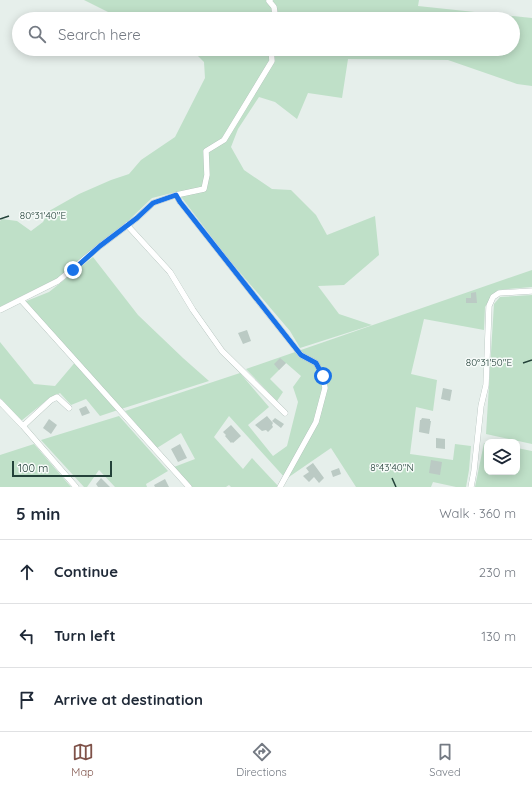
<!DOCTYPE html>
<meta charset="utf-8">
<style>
:root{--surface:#fff;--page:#f2f2f3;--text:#1f2937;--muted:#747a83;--line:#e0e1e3;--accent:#7f5249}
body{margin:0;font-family:Quicksand,sans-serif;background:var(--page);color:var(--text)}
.controls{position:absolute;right:12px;bottom:12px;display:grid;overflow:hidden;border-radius:8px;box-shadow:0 2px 10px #0003}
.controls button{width:36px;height:36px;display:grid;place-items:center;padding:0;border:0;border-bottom:1px solid var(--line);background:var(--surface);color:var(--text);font:20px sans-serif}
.scale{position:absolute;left:12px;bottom:10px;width:100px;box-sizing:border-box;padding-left:4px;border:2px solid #24423a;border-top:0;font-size:11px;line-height:14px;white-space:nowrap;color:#24423a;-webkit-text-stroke:3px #f7fbf9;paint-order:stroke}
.stop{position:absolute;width:12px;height:12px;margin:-9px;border:3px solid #1a73e8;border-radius:50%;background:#fff}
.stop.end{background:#1a73e8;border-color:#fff;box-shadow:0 1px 4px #0008}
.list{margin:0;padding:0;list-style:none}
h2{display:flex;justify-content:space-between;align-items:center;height:52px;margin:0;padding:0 16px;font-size:17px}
h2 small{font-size:13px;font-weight:400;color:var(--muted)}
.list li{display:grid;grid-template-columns:26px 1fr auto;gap:12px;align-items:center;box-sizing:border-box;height:64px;padding:0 16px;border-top:1px solid var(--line)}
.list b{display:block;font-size:15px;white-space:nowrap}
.list em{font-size:13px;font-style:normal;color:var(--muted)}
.icon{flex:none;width:22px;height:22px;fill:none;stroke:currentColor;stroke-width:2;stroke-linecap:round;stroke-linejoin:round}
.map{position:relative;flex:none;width:532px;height:487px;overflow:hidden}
.search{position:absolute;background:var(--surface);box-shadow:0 2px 10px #0003;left:12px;right:12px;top:12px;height:44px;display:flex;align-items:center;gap:10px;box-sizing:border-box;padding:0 14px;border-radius:22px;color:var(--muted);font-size:15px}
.sheet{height:244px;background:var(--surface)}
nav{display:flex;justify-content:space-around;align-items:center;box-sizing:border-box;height:56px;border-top:1px solid var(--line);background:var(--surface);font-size:11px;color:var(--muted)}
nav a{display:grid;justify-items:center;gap:2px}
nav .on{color:var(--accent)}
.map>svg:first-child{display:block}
.green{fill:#bfe0c8}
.building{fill:#bbcac4}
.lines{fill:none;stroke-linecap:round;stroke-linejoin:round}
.minor-casing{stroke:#a8b8b2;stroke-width:6}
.minor{stroke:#fff;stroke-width:5.5}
.route{stroke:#1a73e8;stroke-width:5}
.ticks{fill:none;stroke:#24423a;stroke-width:1.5}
.ticks-label{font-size:10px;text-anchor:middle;fill:#24423a;stroke:#f7fbf9;stroke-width:3;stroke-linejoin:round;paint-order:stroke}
</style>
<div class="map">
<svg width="532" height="487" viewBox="0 0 532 487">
<rect width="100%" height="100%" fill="#e6efeb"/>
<path class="green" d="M 84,0 L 419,0 L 418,6 L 532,18 L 532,86 L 517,84 L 448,60 L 348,59 L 342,98 L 308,93 L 297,119 L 275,102 L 259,97 L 238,129 L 231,147 L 244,170 L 272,189 L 291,190 L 316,215 L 327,235 L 375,216 L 379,255 L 344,285 L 318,286 L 339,314 L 372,325 L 300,348 L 290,331 L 226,256 L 182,198 L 176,192 L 152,198 L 128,221 L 98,244 L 71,268 L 58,278 L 0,307 L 0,221 L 2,219 L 17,221 L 31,231 L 43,222 L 49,211 L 79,194 L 111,180 L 129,174 L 141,160 L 175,137 L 205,78 L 204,62 L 191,49 L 513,49 L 513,19 L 120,19 L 116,16 Z
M 93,257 L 138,315 L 183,358 L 209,381 L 121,409 L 100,416 L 86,399 L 71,405 L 60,393 L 47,400 L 21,421 L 0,398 L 0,342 L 34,384 L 55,386 L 77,360 L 24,302 L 49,292 Z
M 532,270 L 532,287 L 498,290 L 485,307 L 484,330 L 424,319 L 411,374 L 437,380 L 433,411 L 416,407 L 410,454 L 453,460 L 455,444 L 471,446 L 469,470 L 466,487 L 456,487 L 433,482 L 431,487 L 356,487 L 331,448 L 286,479 L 229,416 L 214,437 L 243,469 L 252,458 L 279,487 L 231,487 L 229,485 L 226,487 L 192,487 L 174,467 L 195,459 L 181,433 L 157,448 L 125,411 L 240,373 L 269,407 L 248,425 L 273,456 L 287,446 L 298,402 L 293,387 L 301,376 L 286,363 L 270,379 L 283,392 L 277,401 L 246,369 Z
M 532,295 L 532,444 L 486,434 L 494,304 L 500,297 Z
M 119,416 L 168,471 L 146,484 L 147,487 L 115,487 L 99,470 L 87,487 L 84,487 L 41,440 Z
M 484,443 L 487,443 L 487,472 L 517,472 L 517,448 L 532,451 L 532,487 L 475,487 Z
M 34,444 L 71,487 L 0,487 L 0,455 Z"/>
<path class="building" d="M 476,292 L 477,303 L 466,303 L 466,298 L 471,298 L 471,293 Z
M 247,330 L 251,341 L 243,344 L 238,333 Z
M 280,358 L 286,363 L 279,370 L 274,364 Z
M 443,388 L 452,390 L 450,401 L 441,399 Z
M 86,406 L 90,413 L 82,416 L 79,409 Z
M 267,416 L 273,423 L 272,425 L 273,427 L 268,432 L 266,430 L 262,431 L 255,425 Z
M 275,418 L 284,424 L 281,428 L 272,421 Z
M 422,418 L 430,419 L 430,421 L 431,421 L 429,434 L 419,432 L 420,420 L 421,420 Z
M 49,419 L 57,425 L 51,434 L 43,428 Z
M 231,425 L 241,436 L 233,443 L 232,442 L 231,443 L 225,436 L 226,435 L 223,432 Z
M 436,438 L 445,439 L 445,449 L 436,448 Z
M 180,444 L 187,458 L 178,462 L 171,449 Z
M 431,460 L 442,462 L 440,475 L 429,473 Z
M 313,463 L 324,478 L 319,483 L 314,477 L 309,482 L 303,476 L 309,472 L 306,468 Z
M 339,468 L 341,474 L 333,477 L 331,471 Z
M 101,478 L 110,487 L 98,487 L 96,484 Z
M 165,479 L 169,487 L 155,487 L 154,485 Z"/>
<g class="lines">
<defs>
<path id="minor" d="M 270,0 L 269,1 L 274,7 L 275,14 L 274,19
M 176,195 L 180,202 L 301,355 L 316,363 L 323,376 L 325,388 L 316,422 L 280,487
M 127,225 L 170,272 L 193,310 L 222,351 L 285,413
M 21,300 L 189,487
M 0,310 L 58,281 L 100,246 L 137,218 L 153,203 L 176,195 L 204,189 L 207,175 L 206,151 L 224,140 L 272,61 L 271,49
M 0,402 L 23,426 L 76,487
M 23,426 L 51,400 L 57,397 L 69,408
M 471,487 L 474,471 L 481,406 L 486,385 L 489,306 L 493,297 L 499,293 L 532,291"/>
</defs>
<use href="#minor" class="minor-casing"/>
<use href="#minor" class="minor"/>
</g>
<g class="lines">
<path class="route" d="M 73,270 L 100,246 L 137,218 L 153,203 L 176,195 L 180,202 L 301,355 L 316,363 L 323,376"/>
</g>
<path class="ticks" d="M 0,219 L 9,216M 523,363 L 532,360M 392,478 L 396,487"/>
<g class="ticks-label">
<text x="43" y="219">80°31'40"E</text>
<text x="489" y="366">80°31'50"E</text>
<text x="392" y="471">8°43'40"N</text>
</g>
</svg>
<div class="controls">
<button><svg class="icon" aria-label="layers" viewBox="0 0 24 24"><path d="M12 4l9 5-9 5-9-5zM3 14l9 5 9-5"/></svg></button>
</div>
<div class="scale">100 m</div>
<div class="stop" style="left:323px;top:376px"></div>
<div class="stop end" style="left:73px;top:270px"></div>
<div class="search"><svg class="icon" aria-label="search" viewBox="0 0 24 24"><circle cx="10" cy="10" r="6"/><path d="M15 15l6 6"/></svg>Search here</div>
</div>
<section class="sheet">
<h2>5 min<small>Walk · 360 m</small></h2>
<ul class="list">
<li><svg class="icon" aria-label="ahead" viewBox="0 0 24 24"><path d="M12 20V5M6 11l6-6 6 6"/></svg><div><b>Continue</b></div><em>230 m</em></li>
<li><svg class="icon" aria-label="left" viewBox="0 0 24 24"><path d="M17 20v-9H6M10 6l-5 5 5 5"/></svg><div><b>Turn left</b></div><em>130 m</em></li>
<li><svg class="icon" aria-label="arrive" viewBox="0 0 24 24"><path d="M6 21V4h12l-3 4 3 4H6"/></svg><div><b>Arrive at destination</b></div></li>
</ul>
</section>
<nav>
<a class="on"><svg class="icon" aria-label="map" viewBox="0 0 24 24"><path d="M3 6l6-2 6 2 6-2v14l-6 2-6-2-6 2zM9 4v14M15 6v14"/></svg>Map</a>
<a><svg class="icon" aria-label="directions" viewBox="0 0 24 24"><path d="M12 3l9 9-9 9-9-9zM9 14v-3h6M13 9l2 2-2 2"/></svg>Directions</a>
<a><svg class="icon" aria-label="saved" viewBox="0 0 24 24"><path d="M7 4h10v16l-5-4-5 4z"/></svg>Saved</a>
</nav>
